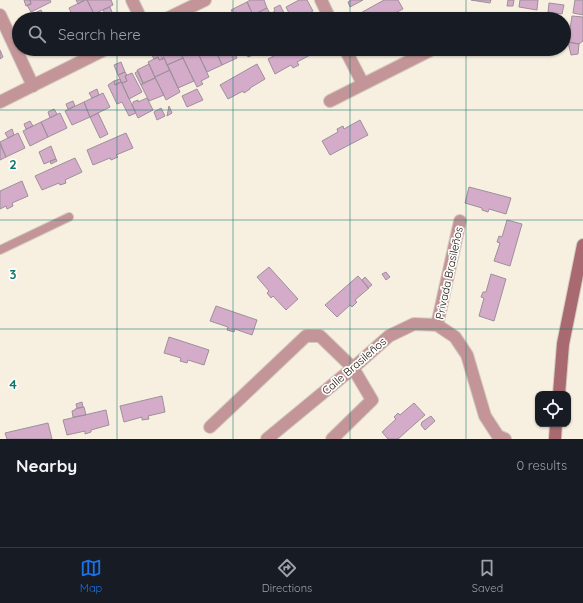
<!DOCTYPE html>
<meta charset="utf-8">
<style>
:root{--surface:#171b24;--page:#20242c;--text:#f1f3f6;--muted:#9ea1a6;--line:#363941;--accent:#1a73e8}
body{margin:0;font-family:Quicksand,sans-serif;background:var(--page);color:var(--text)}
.controls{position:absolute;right:12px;bottom:12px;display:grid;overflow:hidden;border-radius:8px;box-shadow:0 1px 3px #0004}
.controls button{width:36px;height:36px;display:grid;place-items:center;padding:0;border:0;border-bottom:1px solid var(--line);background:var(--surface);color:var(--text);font:20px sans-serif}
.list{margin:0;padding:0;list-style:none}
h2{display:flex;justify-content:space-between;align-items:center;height:52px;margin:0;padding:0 16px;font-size:17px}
h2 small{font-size:13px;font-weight:400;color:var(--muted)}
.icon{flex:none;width:22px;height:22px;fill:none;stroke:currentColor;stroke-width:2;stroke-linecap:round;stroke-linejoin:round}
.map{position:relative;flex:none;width:583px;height:439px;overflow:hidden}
.search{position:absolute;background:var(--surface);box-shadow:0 1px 3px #0004;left:12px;right:12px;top:12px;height:44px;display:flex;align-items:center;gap:10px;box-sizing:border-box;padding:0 14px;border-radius:22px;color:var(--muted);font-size:15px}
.sheet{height:108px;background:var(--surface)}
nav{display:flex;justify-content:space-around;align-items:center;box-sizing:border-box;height:56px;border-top:1px solid var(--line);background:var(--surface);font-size:11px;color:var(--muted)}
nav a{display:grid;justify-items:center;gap:2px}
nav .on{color:var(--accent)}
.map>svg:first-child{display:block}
.building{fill:#d4acca;stroke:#9d909a}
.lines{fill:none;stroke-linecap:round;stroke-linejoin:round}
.lane-casing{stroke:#d2cbbd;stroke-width:10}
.street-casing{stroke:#d2cbbd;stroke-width:14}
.secondary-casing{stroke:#d2cbbd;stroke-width:14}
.lane{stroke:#c39599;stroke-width:8}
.street{stroke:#c39599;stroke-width:12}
.secondary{stroke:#a96970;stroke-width:12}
.grid{fill:none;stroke:#0f766e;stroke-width:1;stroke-opacity:0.55}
.labels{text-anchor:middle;stroke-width:3.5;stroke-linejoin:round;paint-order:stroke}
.street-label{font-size:11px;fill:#0f0c08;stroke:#fffdfa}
.grid-label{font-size:13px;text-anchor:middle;font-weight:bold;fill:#0f766e;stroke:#fffdfa;stroke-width:3.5;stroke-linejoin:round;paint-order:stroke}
</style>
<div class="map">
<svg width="583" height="439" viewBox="0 0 583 439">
<rect width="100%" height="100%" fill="#f7efe0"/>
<path class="building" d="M 24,0 L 30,0 L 31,4 L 26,6 Z
M 30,0 L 50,0 L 51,2 L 31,12 L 27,5 L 31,4 Z
M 76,0 L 85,0 L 78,4 Z
M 85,0 L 87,0 L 94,14 L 84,19 L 74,19 L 69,8 Z
M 87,0 L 111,0 L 113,5 L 94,14 Z
M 250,0 L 264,0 L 267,8 L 253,15 L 247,2 Z
M 299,0 L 307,0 L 313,11 L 299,19 L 292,19 L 286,7 Z
M 351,0 L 363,0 L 350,7 L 348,2 Z
M 384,0 L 398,0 L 403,9 L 387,17 L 388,19 L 359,19 L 357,15 Z
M 471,0 L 491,0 L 490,3 Z
M 508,0 L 514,0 L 513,6 L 507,6 Z
M 520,0 L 538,0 L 537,10 L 519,7 Z
M 575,0 L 583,0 L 583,15 L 573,13 Z
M 247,2 L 255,19 L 236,19 L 231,10 Z
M 549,3 L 564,5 L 562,14 L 548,12 Z
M 280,5 L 286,17 L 281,19 L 273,19 L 270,14 L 275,11 L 274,8 Z
M 110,7 L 112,12 L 106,15 L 103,10 Z
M 267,8 L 273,19 L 255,19 L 253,15 Z
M 41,10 L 44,16 L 38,19 L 29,19 L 28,16 Z
M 66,13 L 69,19 L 54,19 Z
M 289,16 L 290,19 L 281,19 L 286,17 Z
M 572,16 L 583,17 L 583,41 L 579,44 L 568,42 Z
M 568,42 L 579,44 L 578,54 L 571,55 Z
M 149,49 L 158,49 L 163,59 L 159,60 L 158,57 L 154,59 Z
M 160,49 L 179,49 L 183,58 L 167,65 Z
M 186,49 L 196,49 L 209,77 L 201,81 L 203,84 L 197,87 L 181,54 L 187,51 Z
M 196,49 L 215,49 L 222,65 L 207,72 Z
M 215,49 L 233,49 L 237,58 L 222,65 Z
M 244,49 L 250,49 L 253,55 L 248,57 Z
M 250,49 L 263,49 L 252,54 Z
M 287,49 L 311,49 L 314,53 L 297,62 L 299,65 L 293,68 L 291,65 L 275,74 L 268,59 Z
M 0,50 L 3,57 L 0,59 Z
M 158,57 L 159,60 L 164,58 L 170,70 L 155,77 L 148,62 Z
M 183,58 L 194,81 L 178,88 L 167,65 Z
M 121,62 L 125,72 L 118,75 L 114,65 Z
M 149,64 L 155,78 L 143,83 L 137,70 Z
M 257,64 L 265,79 L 250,88 L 250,89 L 244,93 L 243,91 L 228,99 L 220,85 Z
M 170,70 L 180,92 L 166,100 L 155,77 Z
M 138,71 L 143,83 L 141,85 L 135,73 Z
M 125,72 L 127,75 L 125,76 L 127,81 L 122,83 L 118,75 Z
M 132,73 L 142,92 L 129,99 L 122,83 L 127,81 L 125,76 Z
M 155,78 L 164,95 L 149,101 L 141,85 Z
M 120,79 L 121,82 L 115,85 L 114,81 Z
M 114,81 L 115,85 L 121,82 L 136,113 L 129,116 L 122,102 L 117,104 L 108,85 Z
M 97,89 L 99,95 L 92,98 L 89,93 Z
M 197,89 L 203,100 L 187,107 L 182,96 Z
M 103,93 L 110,107 L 90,117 L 84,102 Z
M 147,98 L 153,110 L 138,118 L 132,105 L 133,104 L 133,102 L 138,100 L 138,102 Z
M 73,101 L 75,106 L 68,109 L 66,104 Z
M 84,102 L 90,117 L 72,125 L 65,111 Z
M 169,106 L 172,113 L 167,116 Z
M 161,108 L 165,116 L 157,120 L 154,112 Z
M 54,109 L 57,114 L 50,118 L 48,112 Z
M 60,113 L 67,128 L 48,137 L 41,122 Z
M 98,113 L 108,134 L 100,138 L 90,117 Z
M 360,120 L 368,135 L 330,155 L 322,141 L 338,132 L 337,129 L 343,126 L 344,129 Z
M 30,121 L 33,126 L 26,129 L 24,124 Z
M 41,122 L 48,137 L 30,146 L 23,131 Z
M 12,129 L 14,135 L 8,138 L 5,133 Z
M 18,133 L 25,148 L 6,157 L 0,142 Z
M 126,133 L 133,148 L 116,155 L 118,157 L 111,160 L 110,158 L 93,165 L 87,150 Z
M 0,144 L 6,157 L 0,160 Z
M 51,146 L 56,159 L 44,164 L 39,152 Z
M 75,158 L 82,172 L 65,180 L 66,183 L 60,185 L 59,183 L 42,190 L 35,176 Z
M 56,159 L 57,161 L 51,164 L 50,161 Z
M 22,181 L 28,196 L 12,203 L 13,206 L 7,209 L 6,206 L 0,209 L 0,191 Z
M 469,187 L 511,198 L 506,214 L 489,209 L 488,212 L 482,210 L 482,208 L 465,203 Z
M 507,220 L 522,224 L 510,266 L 494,261 L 500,243 L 497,242 L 499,236 L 502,237 Z
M 269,267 L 298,299 L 286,310 L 273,296 L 271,298 L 267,293 L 269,291 L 257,277 Z
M 386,272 L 390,277 L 386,280 L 382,274 Z
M 491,274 L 506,279 L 494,321 L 479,316 L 484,298 L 481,297 L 483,292 L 486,292 Z
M 358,276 L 369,288 L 355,300 L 357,302 L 352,307 L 350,305 L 337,317 L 325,305 Z
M 365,277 L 372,285 L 368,288 L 362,280 Z
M 216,306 L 257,320 L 252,335 L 235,329 L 234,332 L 227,330 L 228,327 L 210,321 Z
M 169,337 L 209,350 L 204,365 L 188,360 L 187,363 L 180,361 L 181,358 L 164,353 Z
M 162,396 L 165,412 L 148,416 L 149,419 L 142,420 L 142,417 L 124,422 L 120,406 Z
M 82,402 L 83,407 L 77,408 L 76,404 Z
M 414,403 L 425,415 L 398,439 L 388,439 L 382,432 L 396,419 L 394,417 L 398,413 L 400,415 Z
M 84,407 L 86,415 L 73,417 L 72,411 L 75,410 L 75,409 Z
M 106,410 L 109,425 L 91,430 L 91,432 L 85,434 L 85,431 L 67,435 L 63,420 Z
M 431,416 L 435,421 L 425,430 L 421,425 L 422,422 Z
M 48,423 L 52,439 L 7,439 L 5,433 Z"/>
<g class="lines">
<defs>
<path id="lane" d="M 0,250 L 69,217"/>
<path id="street" d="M 132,0 L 141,19
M 321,0 L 330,19
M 0,15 L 33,86
M 166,19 L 205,0
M 345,49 L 363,84
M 330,101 L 429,51
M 0,102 L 106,49
M 437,325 L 460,221
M 210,427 L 306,336 L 320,336 L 353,368 L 372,400 L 332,439
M 267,439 L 353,368 L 389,336 L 414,324 L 437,325 L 455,337 L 467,355 L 485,416 L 498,436 L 505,439"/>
<path id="secondary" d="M 559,394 L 563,344 L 583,245
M 555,439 L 556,424"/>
</defs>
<use href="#lane" class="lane-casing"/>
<use href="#street" class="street-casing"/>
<use href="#secondary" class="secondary-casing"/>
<use href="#lane" class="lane"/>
<use href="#street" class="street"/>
<use href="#secondary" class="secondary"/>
</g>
<path class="grid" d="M 117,0 L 117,19M 233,0 L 233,19M 350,0 L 350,19M 466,0 L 466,19M 117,49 L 117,439M 233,49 L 233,439M 350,49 L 350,439M 466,49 L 466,439M 0,110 L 583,110M 0,220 L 583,220M 0,329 L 583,329"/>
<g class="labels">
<g class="street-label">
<text transform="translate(449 273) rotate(-78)" y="4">Privada Brasileños</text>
<text transform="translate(354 366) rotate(-41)" y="4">Calle Brasileños</text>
</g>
</g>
<g class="grid-label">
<text x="13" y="169">2</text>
<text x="13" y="279">3</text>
<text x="13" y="389">4</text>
</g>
</svg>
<div class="controls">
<button><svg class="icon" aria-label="locate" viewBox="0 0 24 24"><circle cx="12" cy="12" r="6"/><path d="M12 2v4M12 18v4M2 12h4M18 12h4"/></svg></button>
</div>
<div class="search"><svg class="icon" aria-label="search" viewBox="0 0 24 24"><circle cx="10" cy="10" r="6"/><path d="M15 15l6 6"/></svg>Search here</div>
</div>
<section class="sheet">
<h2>Nearby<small>0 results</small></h2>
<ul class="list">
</ul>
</section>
<nav>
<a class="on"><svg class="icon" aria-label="map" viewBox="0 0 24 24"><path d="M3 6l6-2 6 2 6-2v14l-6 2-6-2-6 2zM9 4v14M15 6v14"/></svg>Map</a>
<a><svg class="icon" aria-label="directions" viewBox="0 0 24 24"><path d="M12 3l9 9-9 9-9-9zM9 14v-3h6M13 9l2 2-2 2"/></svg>Directions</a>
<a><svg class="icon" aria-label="saved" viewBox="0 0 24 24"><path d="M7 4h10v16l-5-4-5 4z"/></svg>Saved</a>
</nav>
